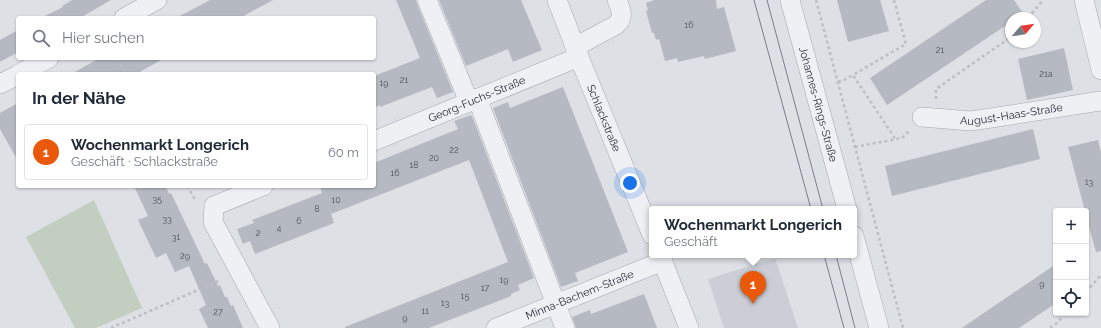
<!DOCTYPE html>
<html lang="de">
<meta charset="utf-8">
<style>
:root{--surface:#fff;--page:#f2f2f3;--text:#1f2937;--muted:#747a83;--line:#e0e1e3;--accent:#ea580c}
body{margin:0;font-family:Raleway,sans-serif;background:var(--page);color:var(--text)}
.controls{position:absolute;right:12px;bottom:12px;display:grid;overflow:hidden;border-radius:4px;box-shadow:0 1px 3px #0004}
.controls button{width:36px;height:36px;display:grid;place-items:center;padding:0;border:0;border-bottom:1px solid var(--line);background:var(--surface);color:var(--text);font:20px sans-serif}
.compass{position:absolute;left:1005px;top:12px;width:36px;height:36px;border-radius:50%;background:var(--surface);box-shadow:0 1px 3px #0004;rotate:61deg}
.you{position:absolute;left:630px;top:183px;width:14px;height:14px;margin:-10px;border:3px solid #fff;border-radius:50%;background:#1a73e8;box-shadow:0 0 0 6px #1a73e833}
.badge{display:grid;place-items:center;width:26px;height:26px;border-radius:50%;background:var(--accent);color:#fff;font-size:13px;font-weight:700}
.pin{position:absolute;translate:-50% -33px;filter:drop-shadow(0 1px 2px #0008)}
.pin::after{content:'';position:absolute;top:21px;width:14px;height:12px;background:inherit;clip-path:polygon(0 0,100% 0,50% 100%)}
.popup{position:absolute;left:649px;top:206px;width:208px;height:52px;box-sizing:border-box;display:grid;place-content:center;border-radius:4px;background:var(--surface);filter:drop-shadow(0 1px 3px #0005);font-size:13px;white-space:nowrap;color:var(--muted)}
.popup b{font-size:15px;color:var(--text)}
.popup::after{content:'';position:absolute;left:50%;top:100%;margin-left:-8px;border:8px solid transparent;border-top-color:var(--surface)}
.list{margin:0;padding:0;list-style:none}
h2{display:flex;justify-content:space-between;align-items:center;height:52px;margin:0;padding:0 16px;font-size:17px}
h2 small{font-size:13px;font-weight:400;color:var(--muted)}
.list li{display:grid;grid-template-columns:26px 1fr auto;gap:12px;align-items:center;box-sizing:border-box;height:56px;margin:0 8px 8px;padding:0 8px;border:1px solid var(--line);border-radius:4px}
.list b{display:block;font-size:15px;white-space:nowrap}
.list p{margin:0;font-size:13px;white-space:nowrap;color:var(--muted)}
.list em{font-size:13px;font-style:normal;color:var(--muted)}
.icon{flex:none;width:22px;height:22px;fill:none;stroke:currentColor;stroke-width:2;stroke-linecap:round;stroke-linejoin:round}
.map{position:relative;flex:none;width:1101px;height:328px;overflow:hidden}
.search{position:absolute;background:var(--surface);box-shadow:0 1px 3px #0004;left:16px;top:16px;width:360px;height:44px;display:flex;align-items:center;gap:10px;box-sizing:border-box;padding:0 14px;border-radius:4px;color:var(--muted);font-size:15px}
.panel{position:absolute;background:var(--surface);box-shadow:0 1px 3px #0004;left:16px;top:72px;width:360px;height:116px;border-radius:4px}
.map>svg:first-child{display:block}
.built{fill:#cbcfd5}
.green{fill:#c2cebf}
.building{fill:#b5b9c1}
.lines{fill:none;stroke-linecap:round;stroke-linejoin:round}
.minor-casing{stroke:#a3a7ae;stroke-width:20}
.path{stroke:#bbbec3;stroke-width:2.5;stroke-dasharray:3 3;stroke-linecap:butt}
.minor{stroke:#eff0f4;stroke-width:19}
.tram{stroke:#787f8c;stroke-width:1}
.labels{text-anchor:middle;stroke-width:3.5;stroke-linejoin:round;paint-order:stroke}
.number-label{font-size:9px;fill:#4b515b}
.street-label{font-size:11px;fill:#282e39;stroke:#eceff3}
</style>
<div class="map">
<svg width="1101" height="328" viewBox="0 0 1101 328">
<rect width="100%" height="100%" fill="#dde0e5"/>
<path class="built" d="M 775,258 L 798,328 L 724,328 L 708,279 Z"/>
<path class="green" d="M 94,200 L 142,308 L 96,328 L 75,328 L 26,237 Z"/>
<path class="building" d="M 72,0 L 111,0 L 80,18 L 41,18 L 63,7 L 62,6 Z
M 210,0 L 273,0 L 240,18 L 176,18 Z
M 396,0 L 416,0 L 417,4 L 453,92 L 437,98 L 432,87 L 380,107 L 380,105 L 374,108 L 374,76 L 420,58 Z
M 439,0 L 521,0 L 542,50 L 513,62 L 508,49 L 466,66 Z
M 654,0 L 716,0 L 717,9 L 724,7 L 736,51 L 705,59 L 704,56 L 678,62 L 677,58 L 665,61 L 659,39 L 656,40 L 654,33 L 652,33 L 646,11 L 648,10 L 646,3 Z
M 837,0 L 880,0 L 889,31 L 848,42 Z
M 986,0 L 1014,0 L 1023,13 L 1017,18 L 1011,18 L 1011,22 L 887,105 L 870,78 Z
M 18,30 L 18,52 L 0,62 L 0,40 Z
M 1064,48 L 1073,90 L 1027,100 L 1018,59 Z
M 100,58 L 165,58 L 136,74 L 71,74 Z
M 563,87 L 628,252 L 575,273 L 578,281 L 561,287 L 493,108 L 508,102 L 510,108 Z
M 18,103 L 18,161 L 0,129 L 0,113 Z
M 471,115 L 471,116 L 472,116 L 534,278 L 518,285 L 520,290 L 511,294 L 511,296 L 429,328 L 345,328 L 345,327 L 508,262 L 469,160 L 331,214 L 334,223 L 255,254 L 250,241 L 243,244 L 237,229 L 254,223 L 252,220 L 322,193 L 320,186 L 374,186 L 374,163 L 458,129 L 454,121 Z
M 1033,129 L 1040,159 L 892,196 L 885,166 Z
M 1098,140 L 1101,153 L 1101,251 L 1096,252 L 1086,216 L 1086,211 L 1085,211 L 1068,147 Z
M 134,186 L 166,186 L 169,194 L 171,193 L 205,264 L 207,263 L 218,286 L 220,285 L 225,297 L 227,297 L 231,306 L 233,305 L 243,328 L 208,328 L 199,309 L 206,305 L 189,266 L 175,272 L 166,253 L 156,258 L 138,220 L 148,216 Z
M 1056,264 L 1056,303 L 1019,328 L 962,328 Z
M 644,294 L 657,328 L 576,328 L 572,317 L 590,310 L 591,314 Z"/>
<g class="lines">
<defs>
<g id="minor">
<path d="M 427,0 L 469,102"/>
<path id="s1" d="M 557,0 L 579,57 L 652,235"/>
<path id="s2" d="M 790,0 L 847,209"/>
<path d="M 1084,0 L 1101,70"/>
<path d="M 124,18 L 157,0"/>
<path d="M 575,47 L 616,25 C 625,17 621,10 617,0"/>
<path d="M 19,74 L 49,58"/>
<path d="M 0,84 L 18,75"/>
<path d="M 477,98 L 565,328"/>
<path id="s3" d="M 922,117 L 971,121 L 1101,101"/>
<path id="s4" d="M 374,141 L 579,57"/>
<path d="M 263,186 L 214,206 L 213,222 L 270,328"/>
<path d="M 854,236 L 879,328"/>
<path d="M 660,255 L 689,328"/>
<path id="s5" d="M 496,328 L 663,261"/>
</g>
</defs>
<use href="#minor" class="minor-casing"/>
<path class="path" d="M 816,0 L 903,328
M 894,0 L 906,44 L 853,75 L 896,140
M 1028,18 L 1043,0
M 117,58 L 126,74
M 838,82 L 844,80 L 853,75
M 936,99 L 936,89 L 1011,37
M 855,147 L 902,138 L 909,131
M 187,186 L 196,201
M 1086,292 L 1101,275
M 111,328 L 221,280
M 1050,328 L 1057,323 L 1066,313"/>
<use href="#minor" class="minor"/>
<path class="tram" d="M 754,0 L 811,209
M 767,0 L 823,209
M 824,255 L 844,328
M 836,255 L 855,328"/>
</g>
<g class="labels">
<g class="number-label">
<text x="689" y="28">16</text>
<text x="940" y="53">21</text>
<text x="1046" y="77">21a</text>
<text x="404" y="83">21</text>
<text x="384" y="86">19</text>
<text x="454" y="153">22</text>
<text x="434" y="161">20</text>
<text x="414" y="168">18</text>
<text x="395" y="176">16</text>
<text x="1089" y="185">13</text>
<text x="157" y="202">35</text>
<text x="336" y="203">10</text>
<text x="317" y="212">8</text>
<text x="167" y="222">33</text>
<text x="299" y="224">6</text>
<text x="279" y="231">4</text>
<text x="258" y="236">2</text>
<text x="176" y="240">31</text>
<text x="185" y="259">29</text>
<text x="504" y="283">19</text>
<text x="1042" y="287">9</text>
<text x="485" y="291">17</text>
<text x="465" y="299">15</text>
<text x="445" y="306">13</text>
<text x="425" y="314">11</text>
<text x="218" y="315">27</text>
<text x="405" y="321">9</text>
</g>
<g class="street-label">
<text dy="4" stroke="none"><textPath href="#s4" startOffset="111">Georg-Fuchs-Straße</textPath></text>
<text dy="4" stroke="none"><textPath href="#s2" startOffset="108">Johannes-Rings-Straße</textPath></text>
<text dy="4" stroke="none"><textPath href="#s3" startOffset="90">August-Haas-Straße</textPath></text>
<text dy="4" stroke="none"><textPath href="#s1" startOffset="127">Schlackstraße</textPath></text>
<text dy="4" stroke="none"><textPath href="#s5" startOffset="90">Minna-Bachem-Straße</textPath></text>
</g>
</g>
</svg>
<div class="controls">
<button>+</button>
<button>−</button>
<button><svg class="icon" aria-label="locate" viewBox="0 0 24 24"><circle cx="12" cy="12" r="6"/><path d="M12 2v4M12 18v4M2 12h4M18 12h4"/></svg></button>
</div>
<svg class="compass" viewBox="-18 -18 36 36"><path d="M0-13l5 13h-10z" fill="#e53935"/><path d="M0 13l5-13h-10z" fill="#747a83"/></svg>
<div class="you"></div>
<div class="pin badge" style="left:753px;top:304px">1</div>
<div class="popup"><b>Wochenmarkt Longerich</b>Geschäft</div>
<div class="search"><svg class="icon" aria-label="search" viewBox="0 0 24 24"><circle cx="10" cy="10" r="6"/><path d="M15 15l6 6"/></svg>Hier suchen</div>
<section class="panel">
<h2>In der Nähe<small></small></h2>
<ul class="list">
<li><span class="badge">1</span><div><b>Wochenmarkt Longerich</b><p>Geschäft · Schlackstraße</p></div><em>60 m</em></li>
</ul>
</section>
</div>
